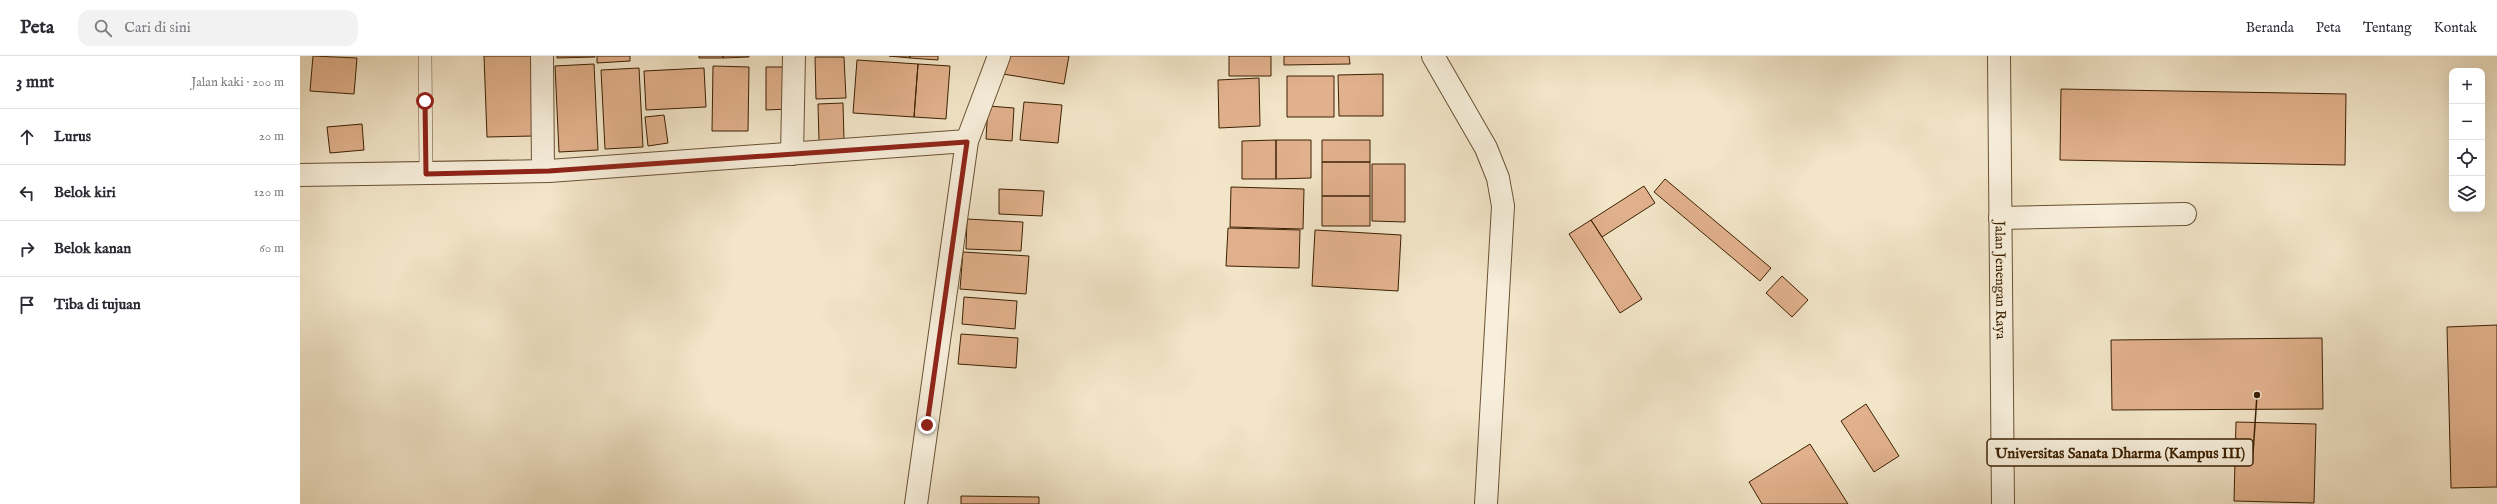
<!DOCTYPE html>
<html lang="id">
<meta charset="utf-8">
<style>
:root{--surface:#fff;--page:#f2f2f3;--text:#2b2b33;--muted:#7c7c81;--line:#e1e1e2}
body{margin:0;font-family:"IM FELL English",serif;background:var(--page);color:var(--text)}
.controls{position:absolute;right:12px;top:12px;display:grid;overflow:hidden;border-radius:8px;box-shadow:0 4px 16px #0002}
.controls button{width:36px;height:36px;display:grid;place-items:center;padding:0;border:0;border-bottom:1px solid var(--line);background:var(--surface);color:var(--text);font:20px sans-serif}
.stop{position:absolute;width:12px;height:12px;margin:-9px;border:3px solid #8f2418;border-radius:50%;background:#fff}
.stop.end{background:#8f2418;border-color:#fff;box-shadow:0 1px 4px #0008}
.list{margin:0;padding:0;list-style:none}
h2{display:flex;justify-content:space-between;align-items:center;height:52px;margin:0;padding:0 16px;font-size:17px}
h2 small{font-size:13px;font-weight:400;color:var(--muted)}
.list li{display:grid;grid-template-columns:26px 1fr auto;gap:12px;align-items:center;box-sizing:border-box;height:56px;padding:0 16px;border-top:1px solid var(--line)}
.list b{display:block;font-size:15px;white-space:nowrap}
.list em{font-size:13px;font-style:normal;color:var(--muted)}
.icon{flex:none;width:22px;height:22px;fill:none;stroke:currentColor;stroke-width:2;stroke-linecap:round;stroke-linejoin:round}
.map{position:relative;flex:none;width:2197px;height:448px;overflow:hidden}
header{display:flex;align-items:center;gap:24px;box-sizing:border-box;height:56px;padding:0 20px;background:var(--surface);border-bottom:1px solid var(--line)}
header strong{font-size:19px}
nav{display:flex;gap:22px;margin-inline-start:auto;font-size:14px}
.search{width:280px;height:36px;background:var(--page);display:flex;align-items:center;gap:10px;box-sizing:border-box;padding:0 14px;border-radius:12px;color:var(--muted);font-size:15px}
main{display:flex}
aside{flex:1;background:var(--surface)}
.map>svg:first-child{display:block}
.building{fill:#e1b18d;stroke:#3c2102}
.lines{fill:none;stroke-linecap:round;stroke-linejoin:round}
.lane-casing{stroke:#6a5234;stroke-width:14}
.street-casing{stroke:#6a5234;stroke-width:24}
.lane{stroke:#f7eedb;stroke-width:13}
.street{stroke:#f7eedb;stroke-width:22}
.route{stroke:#8f2418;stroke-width:5}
.labels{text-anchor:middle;stroke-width:3;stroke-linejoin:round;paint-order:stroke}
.street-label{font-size:14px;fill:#3c2102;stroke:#f7eedb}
.leader{fill:none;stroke:#3c2102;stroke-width:1.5}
.callout-dot{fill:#3c2102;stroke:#f7eedb;stroke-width:1.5}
.callout{fill:#f7eedb;stroke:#3c2102;stroke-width:1.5}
.callout-label{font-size:15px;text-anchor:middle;font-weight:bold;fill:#3c2102}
</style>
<header>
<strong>Peta</strong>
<div class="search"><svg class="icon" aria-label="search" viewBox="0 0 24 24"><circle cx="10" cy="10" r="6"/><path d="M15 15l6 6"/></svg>Cari di sini</div>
<nav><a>Beranda</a><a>Peta</a><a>Tentang</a><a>Kontak</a></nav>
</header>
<main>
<aside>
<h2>3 mnt<small>Jalan kaki · 200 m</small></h2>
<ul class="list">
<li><svg class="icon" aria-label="ahead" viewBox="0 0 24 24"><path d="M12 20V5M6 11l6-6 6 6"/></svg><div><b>Lurus</b></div><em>20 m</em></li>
<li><svg class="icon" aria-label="left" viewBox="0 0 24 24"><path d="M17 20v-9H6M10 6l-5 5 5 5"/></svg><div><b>Belok kiri</b></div><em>120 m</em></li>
<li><svg class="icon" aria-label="right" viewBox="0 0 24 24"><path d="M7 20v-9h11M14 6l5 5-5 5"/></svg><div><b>Belok kanan</b></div><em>60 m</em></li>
<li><svg class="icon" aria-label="arrive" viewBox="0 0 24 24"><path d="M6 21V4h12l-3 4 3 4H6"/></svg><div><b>Tiba di tujuan</b></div></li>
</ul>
</aside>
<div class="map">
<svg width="2197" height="448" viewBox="0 0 2197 448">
<rect width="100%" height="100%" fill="#f2e5c8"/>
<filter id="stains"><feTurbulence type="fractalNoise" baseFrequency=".005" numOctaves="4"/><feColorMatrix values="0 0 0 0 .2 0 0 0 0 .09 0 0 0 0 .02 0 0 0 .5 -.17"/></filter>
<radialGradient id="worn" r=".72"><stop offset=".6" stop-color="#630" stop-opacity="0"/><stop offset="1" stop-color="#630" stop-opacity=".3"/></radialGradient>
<path class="building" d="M 13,0 L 57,2 L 54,38 L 10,35 Z
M 184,0 L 231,0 L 233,80 L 187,81 Z
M 257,0 L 295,0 L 295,1 L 257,2 Z
M 297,0 L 330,0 L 330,5 L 297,7 Z
M 399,0 L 423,0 L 423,2 L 399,2 Z
M 423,0 L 449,0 L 449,1 L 423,2 Z
M 589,0 L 610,0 L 610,2 Z
M 610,0 L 638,0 L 638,4 L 610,2 Z
M 705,0 L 769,0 L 764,28 L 703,18 Z
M 929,0 L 971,0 L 971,20 L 929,20 Z
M 984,0 L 1049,0 L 1050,8 L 984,9 Z
M 515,1 L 544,1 L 546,42 L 516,43 Z
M 557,4 L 618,8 L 614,61 L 553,57 Z
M 294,8 L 298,94 L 259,96 L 255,10 Z
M 618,8 L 650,10 L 646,63 L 614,61 Z
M 413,10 L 449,11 L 448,75 L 412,75 Z
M 466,11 L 489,11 L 490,53 L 466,54 Z
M 339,12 L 343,91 L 305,93 L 301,14 Z
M 404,12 L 406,51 L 346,54 L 344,15 Z
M 1083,18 L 1083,60 L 1039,60 L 1038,19 Z
M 987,20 L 1034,20 L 1034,61 L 987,61 Z
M 959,22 L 960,70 L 919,72 L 918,24 Z
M 1761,33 L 2046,38 L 2045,109 L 1760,104 Z
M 724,46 L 762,49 L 758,87 L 720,84 Z
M 543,47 L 544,84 L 519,85 L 518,48 Z
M 688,50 L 714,52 L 712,85 L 686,83 Z
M 364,59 L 368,87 L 348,90 L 345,61 Z
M 62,68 L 64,94 L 30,97 L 27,71 Z
M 976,84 L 1011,84 L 1011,122 L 976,123 Z
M 976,84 L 976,123 L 942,123 L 942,85 Z
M 1022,84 L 1070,84 L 1070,106 L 1022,106 Z
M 1022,106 L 1070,106 L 1070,140 L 1022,140 Z
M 1072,108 L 1105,108 L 1105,166 L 1072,165 Z
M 1365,123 L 1471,212 L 1460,225 L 1354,136 Z
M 1344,130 L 1355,147 L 1302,181 L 1291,164 Z
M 931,131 L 1004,133 L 1003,173 L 930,171 Z
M 699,133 L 744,135 L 742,160 L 699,158 Z
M 1022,140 L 1070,140 L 1070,170 L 1022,170 Z
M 667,163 L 723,166 L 721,195 L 666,193 Z
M 1291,164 L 1342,243 L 1320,257 L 1269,178 Z
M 928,172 L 1000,174 L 999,212 L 926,210 Z
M 1015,174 L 1101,179 L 1098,235 L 1012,230 Z
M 663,196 L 729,200 L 726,238 L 660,233 Z
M 1482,220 L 1508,244 L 1492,261 L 1466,237 Z
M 664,241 L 717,245 L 715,273 L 662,268 Z
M 2197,269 L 2197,431 L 2151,432 L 2147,271 Z
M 661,278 L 718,282 L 716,312 L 658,308 Z
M 2022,282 L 2023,353 L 1812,354 L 1811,284 Z
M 1566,348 L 1599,400 L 1574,416 L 1541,365 Z
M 1936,366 L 2016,368 L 2014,447 L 1934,445 Z
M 1510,388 L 1548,448 L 1462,448 L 1449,426 Z
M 661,440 L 739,441 L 739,448 L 661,448 Z"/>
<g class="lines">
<defs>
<path id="lane" d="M 125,0 L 126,118"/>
<g id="street">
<path d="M 242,0 L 243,115"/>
<path d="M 1133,0 L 1186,92 L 1198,122 L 1203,150 L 1186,448"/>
<path id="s1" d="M 1699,0 L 1703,448"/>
<path d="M 492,98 L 494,0"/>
<path d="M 0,119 L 249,115 L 667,85"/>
<path d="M 1700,162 L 1885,158"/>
<path d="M 616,448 L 667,85 L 699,0"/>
</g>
</defs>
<use href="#lane" class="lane-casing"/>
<use href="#street" class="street-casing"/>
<use href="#lane" class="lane"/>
<use href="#street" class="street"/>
</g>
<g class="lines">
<path class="route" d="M 125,45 L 126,118 L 249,115 L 667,86 L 627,369"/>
</g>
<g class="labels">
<g class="street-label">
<text dy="5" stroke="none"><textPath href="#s1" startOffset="224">Jalan Jenengan Raya</textPath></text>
</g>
</g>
<path class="leader" d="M1957 339L1953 397"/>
<circle class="callout-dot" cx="1957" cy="339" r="4"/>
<rect class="callout" x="1687" y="383" width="266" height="27" rx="4"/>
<g class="callout-label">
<text x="1820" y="402">Universitas Sanata Dharma (Kampus III)</text>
</g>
<rect width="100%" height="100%" filter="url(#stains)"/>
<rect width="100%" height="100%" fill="url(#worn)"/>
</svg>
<div class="controls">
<button>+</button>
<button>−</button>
<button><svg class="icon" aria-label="locate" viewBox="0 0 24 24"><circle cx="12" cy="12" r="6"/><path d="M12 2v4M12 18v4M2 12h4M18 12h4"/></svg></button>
<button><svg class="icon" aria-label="layers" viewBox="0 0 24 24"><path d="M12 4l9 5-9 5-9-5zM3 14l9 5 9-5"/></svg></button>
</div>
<div class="stop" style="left:125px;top:45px"></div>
<div class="stop end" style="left:627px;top:369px"></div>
</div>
</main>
